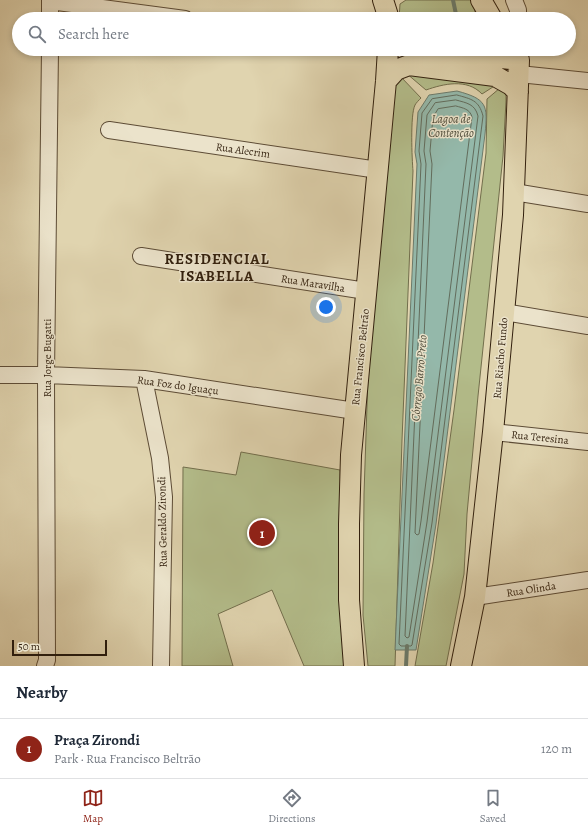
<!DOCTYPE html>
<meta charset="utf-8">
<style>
:root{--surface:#fff;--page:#f6f6f7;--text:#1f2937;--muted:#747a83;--line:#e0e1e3;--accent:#8f2418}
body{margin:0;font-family:Alegreya,serif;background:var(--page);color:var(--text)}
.scale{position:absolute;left:12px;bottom:10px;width:95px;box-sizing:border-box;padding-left:4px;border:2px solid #311f0d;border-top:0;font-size:11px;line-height:14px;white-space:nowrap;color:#311f0d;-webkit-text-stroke:3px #ebe3cb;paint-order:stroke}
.you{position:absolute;left:326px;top:307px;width:14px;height:14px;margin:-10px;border:3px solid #fff;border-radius:50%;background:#1a73e8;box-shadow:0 0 0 6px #1a73e833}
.badge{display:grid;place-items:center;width:26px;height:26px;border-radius:50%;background:var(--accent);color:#fff;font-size:13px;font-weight:700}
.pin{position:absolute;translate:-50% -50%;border:2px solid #fff;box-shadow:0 1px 4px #0006}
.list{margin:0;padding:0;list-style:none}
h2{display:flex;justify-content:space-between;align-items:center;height:52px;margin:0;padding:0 16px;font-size:17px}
h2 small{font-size:13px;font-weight:400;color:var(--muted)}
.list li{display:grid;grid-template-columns:26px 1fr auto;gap:12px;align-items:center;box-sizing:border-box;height:60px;padding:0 16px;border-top:1px solid var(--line)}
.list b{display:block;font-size:15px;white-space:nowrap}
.list p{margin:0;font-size:13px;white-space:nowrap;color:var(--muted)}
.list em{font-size:13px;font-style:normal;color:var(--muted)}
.icon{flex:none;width:22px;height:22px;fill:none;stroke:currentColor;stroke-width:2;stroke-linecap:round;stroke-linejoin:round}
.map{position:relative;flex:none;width:588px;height:666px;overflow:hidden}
.search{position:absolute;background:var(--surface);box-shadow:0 2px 6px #0003;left:12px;right:12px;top:12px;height:44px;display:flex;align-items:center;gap:10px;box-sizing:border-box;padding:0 14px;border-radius:22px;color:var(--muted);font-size:15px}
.sheet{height:112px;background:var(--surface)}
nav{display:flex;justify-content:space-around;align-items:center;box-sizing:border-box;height:56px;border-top:1px solid var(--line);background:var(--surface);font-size:11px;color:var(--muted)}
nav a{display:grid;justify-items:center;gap:2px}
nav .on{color:var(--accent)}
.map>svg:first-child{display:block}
.green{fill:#b3bc8a;stroke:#726e4c}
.water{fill:#94b8aa;stroke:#6c7b6b}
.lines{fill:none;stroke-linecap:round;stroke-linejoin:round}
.shore{stroke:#626c5c;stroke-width:1}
.stream{stroke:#6c7b6b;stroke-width:4}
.minor-casing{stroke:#5d4c36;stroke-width:18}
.major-casing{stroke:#311f0d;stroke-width:22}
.minor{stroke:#ebe3cb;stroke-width:16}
.major{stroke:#e0d4af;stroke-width:20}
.labels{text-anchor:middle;stroke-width:3;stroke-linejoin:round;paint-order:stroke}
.street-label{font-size:11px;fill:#311f0d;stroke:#ebe3cb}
.water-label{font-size:12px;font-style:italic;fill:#4f4d3c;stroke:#ebe3cb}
.district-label{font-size:15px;font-weight:bold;letter-spacing:1px;fill:#311f0d;stroke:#ebe3cb}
</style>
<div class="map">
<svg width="588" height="666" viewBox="0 0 588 666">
<rect width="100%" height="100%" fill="#e0d4af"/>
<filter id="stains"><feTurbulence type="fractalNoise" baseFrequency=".005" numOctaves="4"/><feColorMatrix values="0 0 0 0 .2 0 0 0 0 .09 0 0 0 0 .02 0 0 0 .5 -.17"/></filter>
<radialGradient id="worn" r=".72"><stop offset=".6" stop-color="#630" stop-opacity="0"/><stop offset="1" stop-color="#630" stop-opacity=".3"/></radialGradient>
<path class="green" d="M 406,0 L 472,0 L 475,5 L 475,17 L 474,19 L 399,19 L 400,4 Z
M 406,73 L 496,85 L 482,94 C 467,78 443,84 426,90 Z
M 401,77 L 421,98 C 419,100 416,103 415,105 C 410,115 412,159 413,171 L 402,440 L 395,666 L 368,666 L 363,615 L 364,494 L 368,376 L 394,91 L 397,82 Z
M 500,88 L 506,95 L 506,101 L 503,156 L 478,396 L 467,514 L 464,574 L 446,666 L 415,666 L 433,563 L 454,410 L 486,153 L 487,99 Z
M 241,452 L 340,470 L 345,666 L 304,666 L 272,590 L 218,614 L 233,666 L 182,666 L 183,467 L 236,475 Z"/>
<path class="water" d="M 457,91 C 487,99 488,105 485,134 L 436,524 L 416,650 L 395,650 L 417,164 L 415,152 L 418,112 L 429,95 Z"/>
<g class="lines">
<path class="shore" d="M 457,95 C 471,99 479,100 483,116 L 432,523 L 412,645 L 411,646 L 401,646 L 399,644 L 421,164 L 419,151 L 422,113 L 432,99 Z
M 456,100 C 467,103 475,104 478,116 L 427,522 L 409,637 L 407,638 L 405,636 L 426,164 L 424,151 L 427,115 L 435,103 Z
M 456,106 C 463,108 470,109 472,117 L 421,521 L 419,534 L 417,535 L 415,533 L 432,164 L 430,151 L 433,117 L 438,109 Z"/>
<path class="stream" d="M 453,0 L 457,19
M 406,666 L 407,646"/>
<defs>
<path id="minor" d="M 514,0 L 518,10 L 518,19
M 50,1 L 185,19
M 50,19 L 50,0
M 519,74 L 588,81
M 109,130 L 378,170
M 514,192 L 588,204
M 141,256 L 366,291
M 504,312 L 588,326
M 0,375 L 46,375 L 144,379 L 355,411
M 144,379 L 160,458 L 164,497 L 161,666
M 493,432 L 588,442
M 475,597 L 588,580
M 45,666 L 47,660 L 46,375 L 50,49"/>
<path id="major" d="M 383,0 L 389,19
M 481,0 L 492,19
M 413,49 L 519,60
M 386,81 L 396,70 L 409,65 L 495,76 L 511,85 L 518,92
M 354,666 L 349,600 L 349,524 L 351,455 L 386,81 L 388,49
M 461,666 L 475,597 L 493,432 L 513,215 L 519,60"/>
</defs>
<use href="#minor" class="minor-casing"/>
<use href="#major" class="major-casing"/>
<use href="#minor" class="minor"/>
<use href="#major" class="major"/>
</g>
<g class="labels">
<g class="street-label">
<text transform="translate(243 150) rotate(8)" y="4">Rua Alecrim</text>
<text transform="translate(313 283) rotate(9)" y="4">Rua Maravilha</text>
<text transform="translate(360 357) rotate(-84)" y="4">Rua Francisco Beltrão</text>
<text transform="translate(47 358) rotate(-90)" y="4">Rua Jorge Bugatti</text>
<text transform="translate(500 358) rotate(-85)" y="4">Rua Riacho Fundo</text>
<text transform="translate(178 385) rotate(8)" y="4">Rua Foz do Iguaçu</text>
<text transform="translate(540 437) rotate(6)" y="4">Rua Teresina</text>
<text transform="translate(162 522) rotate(-91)" y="4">Rua Geraldo Zirondi</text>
<text transform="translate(531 589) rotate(-9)" y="4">Rua Olinda</text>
</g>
<g class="water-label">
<text x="451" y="123">Lagoa de<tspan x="451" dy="14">Contenção</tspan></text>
<text transform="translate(419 378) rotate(-85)" y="4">Córrego Barro Preto</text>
</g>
<g class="district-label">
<text x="217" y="264">RESIDENCIAL<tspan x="217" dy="17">ISABELLA</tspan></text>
</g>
</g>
<rect width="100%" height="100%" filter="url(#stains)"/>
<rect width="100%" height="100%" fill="url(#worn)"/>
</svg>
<div class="scale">50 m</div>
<div class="you"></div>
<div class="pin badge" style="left:262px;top:533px">1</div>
<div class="search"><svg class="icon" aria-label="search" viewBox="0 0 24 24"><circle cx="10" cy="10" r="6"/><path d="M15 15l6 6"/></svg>Search here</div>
</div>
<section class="sheet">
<h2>Nearby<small></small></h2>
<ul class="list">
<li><span class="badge">1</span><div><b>Praça Zirondi</b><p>Park · Rua Francisco Beltrão</p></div><em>120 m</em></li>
</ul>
</section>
<nav>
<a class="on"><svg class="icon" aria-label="map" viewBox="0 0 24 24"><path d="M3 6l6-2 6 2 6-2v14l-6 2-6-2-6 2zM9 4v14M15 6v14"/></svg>Map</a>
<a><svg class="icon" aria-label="directions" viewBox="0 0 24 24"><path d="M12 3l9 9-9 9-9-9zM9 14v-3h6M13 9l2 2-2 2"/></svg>Directions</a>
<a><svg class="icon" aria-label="saved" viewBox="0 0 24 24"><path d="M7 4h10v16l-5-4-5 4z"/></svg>Saved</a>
</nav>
